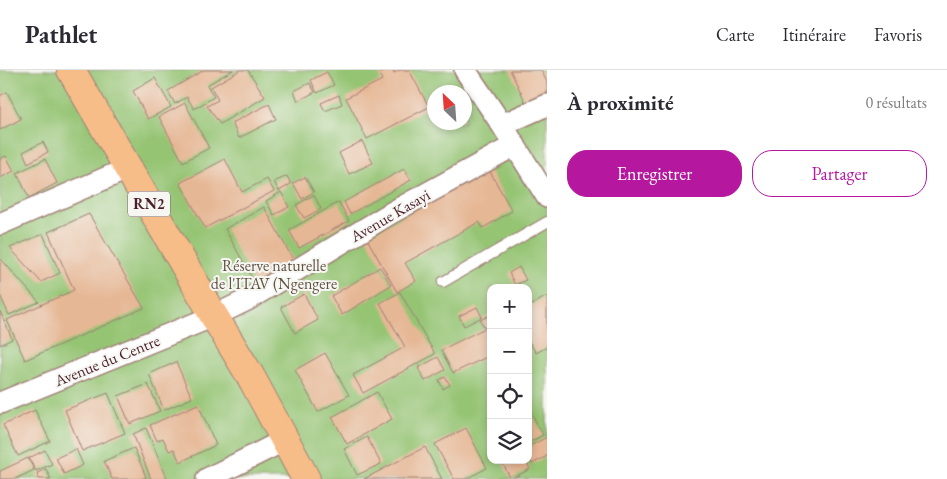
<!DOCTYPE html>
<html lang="fr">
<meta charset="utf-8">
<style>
:root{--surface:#fff;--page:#f2f2f3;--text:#2b2b33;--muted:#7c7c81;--line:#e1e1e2;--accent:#b5179e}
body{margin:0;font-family:"EB Garamond",serif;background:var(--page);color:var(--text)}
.controls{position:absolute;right:15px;bottom:15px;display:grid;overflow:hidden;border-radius:10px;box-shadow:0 2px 8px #0003}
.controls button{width:45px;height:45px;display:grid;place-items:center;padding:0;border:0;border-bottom:1px solid var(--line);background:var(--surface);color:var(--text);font:25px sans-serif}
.compass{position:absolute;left:427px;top:15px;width:45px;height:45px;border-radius:50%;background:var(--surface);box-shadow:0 2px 8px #0003;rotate:335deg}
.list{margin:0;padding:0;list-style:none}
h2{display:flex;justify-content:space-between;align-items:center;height:65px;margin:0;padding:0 20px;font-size:21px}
h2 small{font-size:16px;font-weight:400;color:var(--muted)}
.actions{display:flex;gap:10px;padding:15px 20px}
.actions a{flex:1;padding:11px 0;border:1px solid var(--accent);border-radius:20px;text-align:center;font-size:18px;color:var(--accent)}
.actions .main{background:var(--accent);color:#fff}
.icon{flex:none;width:28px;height:28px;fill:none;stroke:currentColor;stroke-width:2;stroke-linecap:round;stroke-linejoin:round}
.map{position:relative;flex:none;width:547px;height:409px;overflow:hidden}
header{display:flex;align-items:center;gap:30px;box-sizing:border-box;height:70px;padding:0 25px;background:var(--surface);border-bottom:1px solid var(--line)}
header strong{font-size:24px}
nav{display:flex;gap:28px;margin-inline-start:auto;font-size:18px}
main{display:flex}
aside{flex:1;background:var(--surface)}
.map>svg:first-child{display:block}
.green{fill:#95c473;stroke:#70724f;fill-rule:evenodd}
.building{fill:#e6b795}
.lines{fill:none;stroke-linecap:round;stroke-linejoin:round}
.service-casing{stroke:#9e7e74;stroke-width:12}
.minor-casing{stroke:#9e7e74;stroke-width:24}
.trunk-casing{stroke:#9e7e74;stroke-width:30}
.service{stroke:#fff;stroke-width:10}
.minor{stroke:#fff;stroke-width:21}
.trunk{stroke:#f7bd88;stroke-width:28}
.labels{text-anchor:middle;stroke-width:4;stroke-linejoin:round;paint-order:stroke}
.shield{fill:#f6f6f2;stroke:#7e6067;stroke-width:1}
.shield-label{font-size:15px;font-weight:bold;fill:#4a1f2b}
.street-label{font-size:16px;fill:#4a1f2b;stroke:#f6f6f2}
.park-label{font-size:16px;fill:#605141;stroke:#f6f6f2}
</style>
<header>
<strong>Pathlet</strong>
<nav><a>Carte</a><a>Itinéraire</a><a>Favoris</a></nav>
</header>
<main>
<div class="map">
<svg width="547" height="409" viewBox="0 0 547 409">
<rect width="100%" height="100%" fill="#f6f6f2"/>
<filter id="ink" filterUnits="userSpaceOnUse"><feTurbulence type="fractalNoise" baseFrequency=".02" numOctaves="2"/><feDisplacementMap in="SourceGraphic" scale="10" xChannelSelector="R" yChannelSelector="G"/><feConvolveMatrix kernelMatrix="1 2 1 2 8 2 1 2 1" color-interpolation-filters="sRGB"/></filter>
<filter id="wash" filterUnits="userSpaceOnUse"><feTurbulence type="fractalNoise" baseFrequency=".0096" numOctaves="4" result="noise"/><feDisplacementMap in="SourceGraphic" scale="20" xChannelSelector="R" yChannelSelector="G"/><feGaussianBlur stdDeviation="1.12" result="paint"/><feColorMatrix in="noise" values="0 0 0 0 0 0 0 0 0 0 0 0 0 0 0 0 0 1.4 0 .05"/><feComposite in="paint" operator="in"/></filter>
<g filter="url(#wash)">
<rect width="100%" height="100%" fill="#f2dcbd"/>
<path class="green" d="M 0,0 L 547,0 L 547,409 L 0,409 ZM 434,22 L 464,22 L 464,52 L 434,52 ZM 491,218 L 528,218 L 528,390 L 491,390 Z"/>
<g id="blocks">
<path class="building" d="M 204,0 L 233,0 L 207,15 L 214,27 L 194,39 L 187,27 L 175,34 L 168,21 Z
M 240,0 L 248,0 L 265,27 L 220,54 L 207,36 L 218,30 L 211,17 Z
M 386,0 L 393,0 L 394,3 L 400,0 L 409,0 L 429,37 L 367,69 L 346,28 L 382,10 L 379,4 Z
M 510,0 L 541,0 L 547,12 L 547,27 L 528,37 Z
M 327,2 L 334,15 L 317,23 L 311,10 Z
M 155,8 L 171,37 L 148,49 L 133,21 Z
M 310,13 L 315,22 L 298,31 L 294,21 Z
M 7,22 L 21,49 L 0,60 L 0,26 Z
M 339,25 L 342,34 L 325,41 L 321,33 Z
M 185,33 L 209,78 L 183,92 L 159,47 Z
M 269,34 L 276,49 L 239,68 L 232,53 Z
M 362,71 L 373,93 L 349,104 L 339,83 Z
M 43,72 L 48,82 L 28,93 L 23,82 Z
M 6,86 L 14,101 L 0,108 L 0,89 Z
M 45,89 L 57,113 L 29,128 L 17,103 Z
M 225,89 L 242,122 L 267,109 L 274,121 L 205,158 L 180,113 Z
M 488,98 L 512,141 L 483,158 L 479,152 L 405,193 L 416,211 L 397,222 L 366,167 Z
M 404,99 L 411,110 L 350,144 L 344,132 Z
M 287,106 L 291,114 L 279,121 L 274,112 Z
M 305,107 L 314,122 L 302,129 L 293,113 Z
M 281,122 L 289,137 L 274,145 L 266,131 Z
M 314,125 L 321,139 L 304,148 L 296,135 Z
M 339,132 L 349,151 L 299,178 L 289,160 Z
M 264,137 L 295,193 L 256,215 L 225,159 Z
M 89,144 L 144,238 L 25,290 L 7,250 L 74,220 L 48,162 Z
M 43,164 L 60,203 L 41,212 L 10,178 Z
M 0,188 L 39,232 L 9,245 L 0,225 Z
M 380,197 L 391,215 L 342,245 L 331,226 Z
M 519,197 L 526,210 L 515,215 L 509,203 Z
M 400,222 L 435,284 L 363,323 L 353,305 L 405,277 L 380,233 Z
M 304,224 L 318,250 L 295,263 L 281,237 Z
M 547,226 L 547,277 L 536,283 L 528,270 L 528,237 Z
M 477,237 L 482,247 L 464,256 L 459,246 Z
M 0,241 L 12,269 L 0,275 Z
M 488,246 L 491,251 L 491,285 L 453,303 L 441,280 L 485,258 L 480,250 Z
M 325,283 L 349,325 L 318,342 L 295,300 Z
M 438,287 L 445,300 L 425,311 L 418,298 Z
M 176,292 L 192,328 L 164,340 L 149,304 Z
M 445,307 L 450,315 L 443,319 L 439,310 Z
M 148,314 L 160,341 L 130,354 L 118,326 Z
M 377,322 L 392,349 L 347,374 L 332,347 Z
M 108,323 L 125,363 L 82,381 L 65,340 Z
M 198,334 L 216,375 L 180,392 L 174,379 L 169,381 L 163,368 L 157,371 L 150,355 Z
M 528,337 L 543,365 L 528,373 Z
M 35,340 L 50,371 L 18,386 L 3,355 Z
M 146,358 L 167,408 L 164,409 L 151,409 L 133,364 Z
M 466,358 L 487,398 L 466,409 L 454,409 L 435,374 Z
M 367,367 L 381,394 L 357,405 L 344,379 Z
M 547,367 L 547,386 L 532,394 L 528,387 L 528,377 Z
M 425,377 L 442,409 L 364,409 Z
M 134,378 L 146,407 L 142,409 L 112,409 L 104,391 Z
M 76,379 L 83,395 L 64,404 L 56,388 Z
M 45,380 L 52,394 L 36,401 L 29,388 Z
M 28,388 L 34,400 L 15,409 L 0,409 L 0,401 Z
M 510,390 L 525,390 L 530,399 L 511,409 L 503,394 Z
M 46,399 L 51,409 L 39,409 L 37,403 Z"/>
</g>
</g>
<g filter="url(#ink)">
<use href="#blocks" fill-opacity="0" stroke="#9e7e74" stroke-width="1"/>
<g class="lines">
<defs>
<path id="service" d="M 443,212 L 547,152"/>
<path id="minor" d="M 465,0 L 502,55 L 547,127
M 502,55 L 547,35
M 0,154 L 129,98
M 0,333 L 214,246 L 247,230 L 391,143 L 515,75
M 207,409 L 285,370"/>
<path id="trunk" d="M 71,0 L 214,246 L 251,307 L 306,409"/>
</defs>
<use href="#service" class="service-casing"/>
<use href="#minor" class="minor-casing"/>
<use href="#trunk" class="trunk-casing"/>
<use href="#service" class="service"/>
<use href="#minor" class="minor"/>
<use href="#trunk" class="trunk"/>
</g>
</g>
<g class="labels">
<rect class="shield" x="128" y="121.5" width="42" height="25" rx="4"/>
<g class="shield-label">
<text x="149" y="139">RN2</text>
</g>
<g class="street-label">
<text transform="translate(390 145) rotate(-30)" y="6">Avenue Kasayi</text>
<text transform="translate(107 290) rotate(-22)" y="6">Avenue du Centre</text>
</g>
<g class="park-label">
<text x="274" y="201">Réserve naturelle<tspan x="274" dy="18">de l'ITAV (Ngengere</tspan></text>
</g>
</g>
</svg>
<div class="controls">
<button>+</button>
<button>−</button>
<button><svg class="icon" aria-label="locate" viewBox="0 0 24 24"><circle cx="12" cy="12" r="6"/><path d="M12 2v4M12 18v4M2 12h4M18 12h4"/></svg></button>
<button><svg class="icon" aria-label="layers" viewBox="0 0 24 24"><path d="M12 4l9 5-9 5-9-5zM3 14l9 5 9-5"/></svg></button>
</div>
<svg class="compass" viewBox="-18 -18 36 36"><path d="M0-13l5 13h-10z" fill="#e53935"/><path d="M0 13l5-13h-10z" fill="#7c7c81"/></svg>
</div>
<aside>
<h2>À proximité<small>0 résultats</small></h2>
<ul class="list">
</ul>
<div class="actions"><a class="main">Enregistrer</a><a>Partager</a></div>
</aside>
</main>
